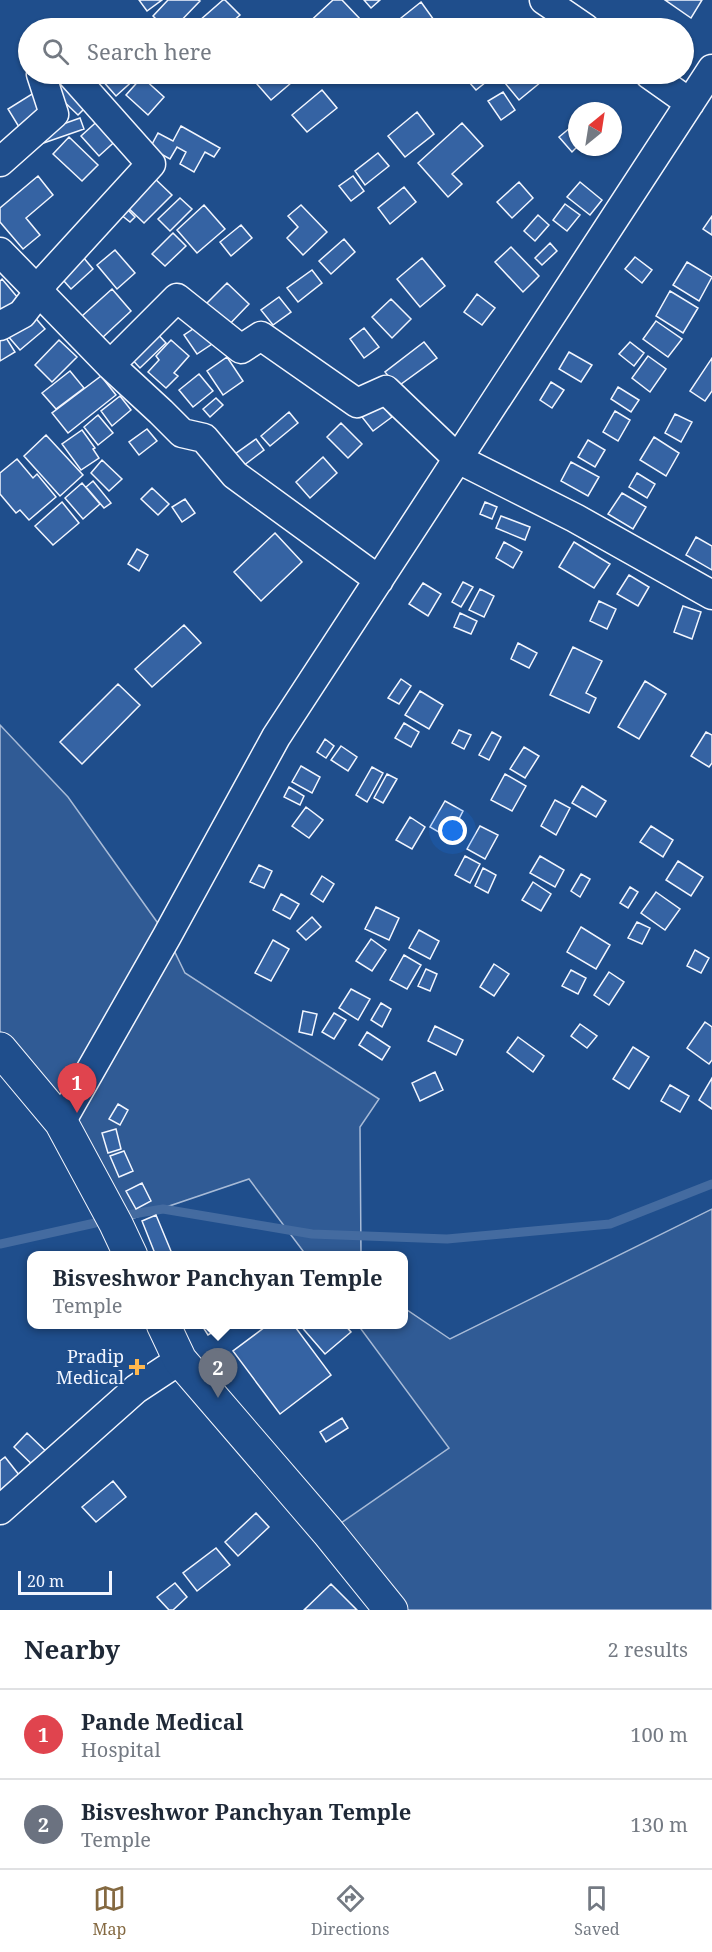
<!DOCTYPE html>
<style>
:root{--surface:#fff;--page:#f6f6f7;--text:#1f2937;--muted:#747a83;--line:#e0e1e3;--accent:#846941}
body{margin:0;font-family:"Noto Serif",serif;background:var(--page);color:var(--text)}
.compass{position:absolute;left:568px;top:102px;width:54px;height:54px;border-radius:50%;background:var(--surface);box-shadow:0 2px 4px #0004;rotate:30deg}
.scale{position:absolute;left:18px;bottom:15px;width:94px;box-sizing:border-box;padding-left:6px;border:3px solid #f2f6ff;border-top:0;font-size:16px;line-height:21px;white-space:nowrap;color:#f2f6ff;-webkit-text-stroke:4px #1f4e8c;paint-order:stroke}
.you{position:absolute;left:453px;top:831px;width:21px;height:21px;margin:-15px;border:4px solid #fff;border-radius:50%;background:#1a73e8;box-shadow:0 0 0 9px #1a73e833}
.badge{display:grid;place-items:center;width:39px;height:39px;border-radius:50%;background:var(--accent);color:#fff;font-size:20px;font-weight:700}
.pin{position:absolute;translate:-50% -50px;filter:drop-shadow(0 2px 3px #0008)}
.pin::after{content:'';position:absolute;top:32px;width:21px;height:18px;background:inherit;clip-path:polygon(0 0,100% 0,50% 100%)}
.popup{position:absolute;left:27px;top:1251px;width:381px;height:78px;box-sizing:border-box;display:grid;place-content:center;border-radius:12px;background:var(--surface);filter:drop-shadow(0 2px 4px #0005);font-size:20px;white-space:nowrap;color:var(--muted)}
.popup b{font-size:22px;color:var(--text)}
.popup::after{content:'';position:absolute;left:50%;top:100%;margin-left:-12px;border:12px solid transparent;border-top-color:var(--surface)}
.list{margin:0;padding:0;list-style:none}
h2{display:flex;justify-content:space-between;align-items:center;height:78px;margin:0;padding:0 24px;font-size:26px}
h2 small{font-size:20px;font-weight:400;color:var(--muted)}
.list li{display:grid;grid-template-columns:39px 1fr auto;gap:18px;align-items:center;box-sizing:border-box;height:90px;padding:0 24px;border-top:2px solid var(--line)}
.list b{display:block;font-size:22px;white-space:nowrap}
.list p{margin:0;font-size:20px;white-space:nowrap;color:var(--muted)}
.list em{font-size:20px;font-style:normal;color:var(--muted)}
.icon{flex:none;width:33px;height:33px;fill:none;stroke:currentColor;stroke-width:2;stroke-linecap:round;stroke-linejoin:round}
.map{position:relative;flex:none;width:712px;height:1610px;overflow:hidden}
.search{position:absolute;background:var(--surface);box-shadow:0 2px 4px #0004;left:18px;right:18px;top:18px;height:66px;display:flex;align-items:center;gap:15px;box-sizing:border-box;padding:0 21px;border-radius:33px;color:var(--muted);font-size:22px}
.sheet{height:258px;background:var(--surface)}
nav{display:flex;justify-content:space-around;align-items:center;box-sizing:border-box;height:84px;border-top:2px solid var(--line);background:var(--surface);font-size:16px;color:var(--muted)}
nav a{display:grid;justify-items:center;gap:3px}
nav .on{color:var(--accent)}
.map>svg:first-child{display:block}
.built{fill:#305b95;stroke:#a8bbd7;stroke-width:1.5}
.lines{fill:none;stroke-linecap:round;stroke-linejoin:round}
.stream{stroke:#446ba0;stroke-width:9}
.building{fill:#3563a3;stroke:#f2f6ff;stroke-width:1.5}
.street-casing{stroke:#f2f6ff;stroke-width:31}
.secondary-casing{stroke:#f2f6ff;stroke-width:35}
.street{stroke:#1f4e8c;stroke-width:28}
.secondary{stroke:#1f4e8c;stroke-width:33}
.poi-dot{fill:#ffb74d;stroke:#1f4e8c;stroke-width:2}
.labels{text-anchor:middle;stroke-width:4.5;stroke-linejoin:round;paint-order:stroke}
.poi-label{font-size:18px;fill:#f2f6ff;stroke:#1f4e8c;text-anchor:end}
</style>
<div class="map">
<svg width="712" height="1610" viewBox="0 0 712 1610">
<rect width="100%" height="100%" fill="#1f4e8c"/>
<path class="built" d="M 0,725 L 68,797 L 167,936 L 185,973 L 379,1099 L 360,1127 L 361,1255 L 306,1255 L 249,1179 L 116,1224 L 0,1049 Z
M 712,1209 L 712,1610 L 391,1610 L 328,1532 L 449,1448 L 358,1325 L 404,1324 L 404,1308 L 450,1339 Z"/>
<g class="lines">
<path class="stream" d="M 127,1215 L 163,1209 L 312,1234 L 447,1239 L 610,1224 L 712,1184
M 0,1244 L 95,1223"/>
</g>
<path class="building" d="M 139,0 L 162,0 L 147,11 Z
M 168,0 L 198,0 L 200,1 L 174,28 L 165,28 L 153,16 Z
M 223,0 L 225,0 L 240,15 L 225,28 L 191,28 Z
M 333,0 L 342,0 L 361,20 L 352,28 L 303,28 Z
M 364,0 L 380,0 L 371,8 Z
M 665,0 L 702,0 L 691,18 Z
M 421,2 L 434,20 L 423,28 L 402,28 L 396,22 Z
M 110,74 L 135,74 L 138,76 L 116,96 L 102,80 Z
M 253,74 L 295,74 L 298,77 L 271,100 L 250,76 Z
M 462,74 L 496,74 L 476,90 Z
M 517,74 L 534,74 L 541,82 L 519,100 L 505,83 Z
M 142,77 L 164,97 L 148,115 L 126,95 Z
M 67,79 L 91,102 L 78,115 L 54,92 Z
M 322,90 L 337,108 L 307,132 L 292,115 Z
M 503,92 L 515,110 L 501,120 L 488,101 Z
M 32,94 L 44,113 L 19,127 L 8,109 Z
M 417,112 L 434,134 L 405,157 L 388,136 Z
M 103,116 L 121,136 L 99,156 L 81,136 Z
M 80,118 L 84,129 L 35,146 L 32,135 Z
M 577,122 L 577,147 L 572,152 L 559,137 Z
M 462,123 L 483,146 L 452,174 L 462,184 L 448,197 L 418,163 Z
M 181,126 L 220,148 L 214,157 L 205,152 L 194,172 L 180,164 L 186,152 L 177,147 L 170,159 L 150,148 L 158,133 L 173,141 Z
M 69,137 L 98,165 L 82,181 L 53,154 Z
M 378,153 L 389,166 L 365,185 L 355,171 Z
M 151,175 L 172,195 L 144,223 L 123,203 Z
M 38,176 L 53,195 L 26,218 L 40,235 L 23,249 L 0,222 L 0,208 Z
M 353,176 L 364,191 L 351,201 L 339,186 Z
M 519,182 L 533,198 L 512,218 L 497,202 Z
M 580,182 L 602,200 L 590,215 L 567,197 Z
M 404,187 L 416,202 L 390,224 L 378,208 Z
M 180,198 L 192,209 L 170,231 L 158,219 Z
M 565,204 L 580,215 L 567,231 L 553,220 Z
M 204,205 L 225,229 L 197,253 L 177,230 Z
M 301,205 L 327,232 L 303,255 L 287,238 L 298,227 L 288,216 Z
M 126,208 L 135,217 L 130,222 L 120,214 Z
M 538,215 L 549,225 L 535,241 L 524,231 Z
M 712,216 L 712,235 L 703,229 Z
M 241,225 L 252,238 L 231,256 L 220,242 Z
M 173,233 L 186,246 L 165,266 L 152,254 Z
M 344,239 L 355,252 L 331,274 L 319,261 Z
M 550,243 L 557,251 L 542,265 L 535,258 Z
M 511,247 L 539,276 L 523,292 L 495,262 Z
M 115,250 L 135,273 L 117,289 L 97,265 Z
M 78,251 L 93,269 L 71,289 L 56,272 Z
M 635,257 L 652,270 L 642,283 L 625,269 Z
M 422,258 L 445,286 L 420,307 L 397,279 Z
M 687,262 L 712,277 L 699,301 L 673,285 Z
M 312,270 L 322,283 L 298,302 L 287,288 Z
M 2,279 L 18,298 L 0,313 L 0,281 Z
M 227,283 L 249,304 L 224,330 L 202,308 Z
M 112,289 L 131,311 L 102,338 L 82,316 Z
M 670,291 L 698,308 L 683,333 L 656,316 Z
M 477,294 L 495,308 L 482,325 L 464,312 Z
M 279,297 L 291,312 L 273,325 L 261,310 Z
M 391,299 L 411,319 L 392,338 L 372,317 Z
M 32,314 L 45,329 L 20,350 L 7,335 Z
M 656,321 L 682,339 L 668,357 L 643,339 Z
M 202,323 L 215,342 L 197,354 L 184,335 Z
M 364,328 L 379,347 L 364,358 L 350,339 Z
M 153,329 L 166,343 L 140,368 L 127,354 Z
M 3,333 L 15,352 L 0,361 L 0,335 Z
M 59,340 L 77,357 L 52,382 L 35,365 Z
M 171,340 L 189,356 L 174,373 L 178,376 L 166,388 L 148,372 L 159,360 L 156,356 Z
M 424,342 L 437,358 L 397,387 L 385,372 Z
M 630,342 L 644,353 L 634,366 L 619,354 Z
M 569,352 L 592,365 L 581,382 L 559,369 Z
M 648,356 L 666,369 L 650,392 L 632,378 Z
M 227,357 L 243,381 L 223,395 L 207,371 Z
M 712,358 L 712,391 L 705,401 L 690,391 Z
M 70,371 L 84,388 L 56,409 L 42,393 Z
M 199,374 L 213,391 L 193,407 L 179,390 Z
M 101,376 L 116,395 L 68,433 L 52,413 Z
M 551,382 L 564,390 L 552,408 L 540,400 Z
M 618,387 L 639,400 L 631,412 L 611,399 Z
M 120,396 L 131,410 L 112,426 L 101,411 Z
M 216,398 L 223,405 L 210,417 L 203,409 Z
M 380,403 L 392,417 L 373,431 L 362,417 Z
M 615,411 L 630,420 L 618,441 L 603,432 Z
M 289,412 L 298,423 L 270,446 L 261,436 Z
M 675,414 L 692,422 L 681,442 L 665,433 Z
M 98,415 L 113,433 L 98,445 L 84,427 Z
M 341,423 L 362,444 L 348,458 L 327,437 Z
M 147,429 L 157,441 L 139,455 L 129,442 Z
M 82,430 L 95,448 L 93,449 L 99,458 L 81,470 L 62,444 Z
M 46,435 L 83,475 L 60,496 L 24,456 Z
M 654,437 L 679,453 L 666,476 L 640,460 Z
M 256,439 L 264,450 L 243,466 L 235,454 Z
M 588,440 L 605,450 L 595,467 L 578,457 Z
M 323,457 L 337,473 L 310,498 L 296,482 Z
M 17,459 L 33,478 L 37,474 L 56,497 L 29,520 L 20,510 L 16,513 L 0,494 L 0,473 Z
M 102,460 L 122,479 L 109,491 L 91,473 Z
M 571,462 L 599,477 L 588,496 L 561,481 Z
M 637,473 L 655,484 L 647,498 L 629,487 Z
M 93,481 L 111,503 L 104,508 L 86,487 Z
M 82,483 L 100,504 L 83,519 L 65,498 Z
M 152,488 L 169,504 L 158,515 L 141,499 Z
M 622,493 L 646,507 L 633,529 L 608,514 Z
M 185,499 L 195,513 L 182,522 L 172,507 Z
M 62,502 L 79,523 L 53,545 L 35,526 Z
M 485,502 L 497,507 L 492,519 L 480,514 Z
M 501,516 L 530,527 L 525,540 L 496,528 Z
M 275,533 L 302,562 L 261,601 L 234,572 Z
M 696,537 L 712,546 L 712,570 L 686,555 Z
M 504,542 L 522,552 L 513,568 L 496,558 Z
M 574,542 L 610,564 L 594,588 L 559,567 Z
M 137,549 L 148,555 L 139,571 L 128,564 Z
M 629,575 L 649,587 L 638,606 L 617,594 Z
M 463,582 L 473,587 L 461,607 L 452,602 Z
M 423,583 L 441,594 L 428,616 L 409,604 Z
M 480,589 L 494,596 L 484,617 L 469,610 Z
M 599,601 L 616,609 L 607,629 L 590,621 Z
M 683,606 L 701,612 L 692,639 L 674,632 Z
M 460,613 L 477,621 L 471,634 L 454,627 Z
M 184,625 L 201,643 L 152,687 L 135,669 Z
M 518,643 L 537,653 L 529,668 L 511,659 Z
M 573,647 L 602,661 L 586,693 L 596,698 L 589,713 L 550,695 Z
M 401,679 L 411,686 L 399,704 L 388,698 Z
M 645,681 L 666,694 L 639,739 L 618,727 Z
M 118,684 L 140,705 L 82,764 L 60,742 Z
M 420,691 L 443,705 L 429,729 L 405,715 Z
M 404,723 L 419,732 L 411,747 L 395,738 Z
M 459,730 L 471,735 L 464,749 L 452,743 Z
M 492,732 L 501,737 L 489,760 L 479,755 Z
M 706,732 L 712,735 L 712,763 L 709,767 L 691,756 Z
M 325,739 L 334,746 L 326,758 L 317,752 Z
M 341,746 L 357,757 L 348,771 L 331,760 Z
M 524,747 L 539,756 L 525,778 L 510,769 Z
M 301,766 L 320,777 L 312,793 L 292,782 Z
M 372,767 L 383,773 L 367,802 L 356,795 Z
M 387,774 L 397,779 L 383,803 L 374,798 Z
M 505,774 L 526,786 L 512,811 L 491,800 Z
M 582,786 L 606,801 L 596,817 L 572,803 Z
M 289,787 L 304,796 L 300,805 L 284,797 Z
M 555,800 L 570,808 L 556,835 L 541,826 Z
M 445,801 L 463,811 L 449,838 L 430,827 Z
M 306,807 L 323,820 L 309,838 L 292,826 Z
M 410,817 L 425,827 L 412,849 L 396,840 Z
M 480,826 L 498,835 L 485,859 L 467,849 Z
M 651,826 L 673,840 L 663,857 L 640,842 Z
M 465,856 L 480,864 L 470,883 L 455,875 Z
M 540,856 L 564,870 L 555,887 L 530,873 Z
M 678,861 L 703,877 L 691,896 L 666,880 Z
M 259,865 L 272,871 L 264,888 L 250,882 Z
M 483,868 L 496,875 L 488,893 L 475,886 Z
M 581,874 L 590,879 L 580,897 L 571,891 Z
M 322,876 L 334,884 L 323,902 L 311,894 Z
M 533,882 L 551,894 L 541,911 L 522,900 Z
M 630,887 L 638,892 L 628,908 L 620,903 Z
M 656,892 L 680,909 L 665,930 L 641,913 Z
M 281,894 L 299,904 L 290,919 L 273,910 Z
M 376,907 L 399,918 L 389,940 L 365,929 Z
M 312,917 L 321,927 L 306,940 L 297,931 Z
M 637,922 L 650,928 L 642,944 L 628,938 Z
M 581,927 L 610,945 L 596,969 L 567,952 Z
M 419,930 L 439,941 L 430,959 L 409,948 Z
M 371,939 L 386,950 L 372,971 L 356,961 Z
M 273,940 L 289,949 L 271,981 L 255,973 Z
M 695,950 L 709,958 L 701,973 L 687,966 Z
M 404,955 L 421,965 L 407,989 L 390,980 Z
M 494,964 L 509,974 L 494,996 L 480,987 Z
M 426,969 L 437,974 L 430,991 L 418,986 Z
M 571,970 L 586,978 L 578,994 L 562,986 Z
M 609,972 L 624,982 L 609,1005 L 594,995 Z
M 351,989 L 370,999 L 358,1020 L 339,1008 Z
M 381,1003 L 391,1009 L 382,1027 L 371,1020 Z
M 303,1011 L 317,1014 L 312,1035 L 299,1032 Z
M 334,1013 L 346,1020 L 334,1039 L 322,1032 Z
M 705,1022 L 712,1027 L 712,1060 L 709,1064 L 687,1048 Z
M 580,1024 L 597,1036 L 587,1048 L 571,1036 Z
M 435,1026 L 463,1040 L 456,1055 L 428,1041 Z
M 367,1032 L 390,1047 L 382,1060 L 359,1045 Z
M 518,1037 L 544,1056 L 533,1072 L 507,1052 Z
M 633,1047 L 649,1057 L 629,1089 L 613,1079 Z
M 435,1072 L 443,1090 L 420,1101 L 412,1083 Z
M 712,1078 L 712,1109 L 699,1100 Z
M 670,1085 L 689,1096 L 680,1112 L 661,1101 Z
M 118,1104 L 128,1110 L 120,1125 L 109,1119 Z
M 116,1129 L 121,1149 L 108,1153 L 102,1133 Z
M 124,1151 L 133,1171 L 119,1177 L 110,1156 Z
M 142,1183 L 151,1201 L 136,1209 L 126,1191 Z
M 156,1215 L 173,1256 L 156,1256 L 142,1221 Z
M 201,1324 L 215,1324 L 218,1329 L 208,1335 Z
M 269,1324 L 293,1324 L 331,1375 L 280,1414 L 233,1351 Z
M 299,1324 L 344,1324 L 351,1332 L 325,1354 Z
M 342,1418 L 348,1428 L 326,1442 L 320,1432 Z
M 27,1433 L 53,1458 L 40,1472 L 14,1447 Z
M 5,1457 L 23,1480 L 0,1499 L 0,1461 Z
M 113,1481 L 126,1497 L 96,1522 L 82,1507 Z
M 256,1513 L 269,1527 L 238,1556 L 225,1542 Z
M 216,1548 L 230,1565 L 197,1591 L 183,1573 Z
M 175,1583 L 187,1597 L 173,1610 L 169,1610 L 157,1597 Z
M 331,1584 L 357,1610 L 304,1610 Z"/>
<g class="lines">
<defs>
<path id="street" d="M 544,0 L 585,28
M 649,74 L 690,103
M 0,162 L 54,114 L 41,74
M 0,252 L 110,365 L 161,412 L 182,433 L 204,438 L 235,475 L 379,580
M 0,326 L 22,314 L 38,293 L 45,280 L 151,164 L 71,74
M 110,365 L 177,298 L 241,349 L 261,336 L 357,403 L 386,390 L 458,459 L 575,518 L 712,595
M 61,1122 L 167,936 L 276,737 L 712,69
M 0,1510 L 136,1389 L 180,1360"/>
<path id="secondary" d="M 0,1049 L 61,1122 L 116,1224 L 131,1256
M 163,1324 L 180,1360 L 328,1532 L 391,1610"/>
</defs>
<use href="#street" class="street-casing"/>
<use href="#secondary" class="secondary-casing"/>
<use href="#street" class="street"/>
<use href="#secondary" class="secondary"/>
</g>
<path class="poi-dot" d="M134 1358h6v6h6v6h-6v6h-6v-6h-6v-6h6z"/>
<g class="labels">
<g class="poi-label">
<text x="124" y="1363">Pradip<tspan x="124" dy="21">Medical</tspan></text>
</g>
</g>
</svg>
<svg class="compass" viewBox="-18 -18 36 36"><path d="M0-13l5 13h-10z" fill="#e53935"/><path d="M0 13l5-13h-10z" fill="#747a83"/></svg>
<div class="scale">20 m</div>
<div class="you"></div>
<div class="pin badge" style="left:77px;top:1113px;background:#e0444e">1</div>
<div class="pin badge" style="left:218px;top:1398px;background:#6b7280">2</div>
<div class="popup"><b>Bisveshwor Panchyan Temple</b>Temple</div>
<div class="search"><svg class="icon" aria-label="search" viewBox="0 0 24 24"><circle cx="10" cy="10" r="6"/><path d="M15 15l6 6"/></svg>Search here</div>
</div>
<section class="sheet">
<h2>Nearby<small>2 results</small></h2>
<ul class="list">
<li><span class="badge" style="background:#e0444e">1</span><div><b>Pande Medical</b><p>Hospital</p></div><em>100 m</em></li>
<li><span class="badge" style="background:#6b7280">2</span><div><b>Bisveshwor Panchyan Temple</b><p>Temple</p></div><em>130 m</em></li>
</ul>
</section>
<nav>
<a class="on"><svg class="icon" aria-label="map" viewBox="0 0 24 24"><path d="M3 6l6-2 6 2 6-2v14l-6 2-6-2-6 2zM9 4v14M15 6v14"/></svg>Map</a>
<a><svg class="icon" aria-label="directions" viewBox="0 0 24 24"><path d="M12 3l9 9-9 9-9-9zM9 14v-3h6M13 9l2 2-2 2"/></svg>Directions</a>
<a><svg class="icon" aria-label="saved" viewBox="0 0 24 24"><path d="M7 4h10v16l-5-4-5 4z"/></svg>Saved</a>
</nav>
